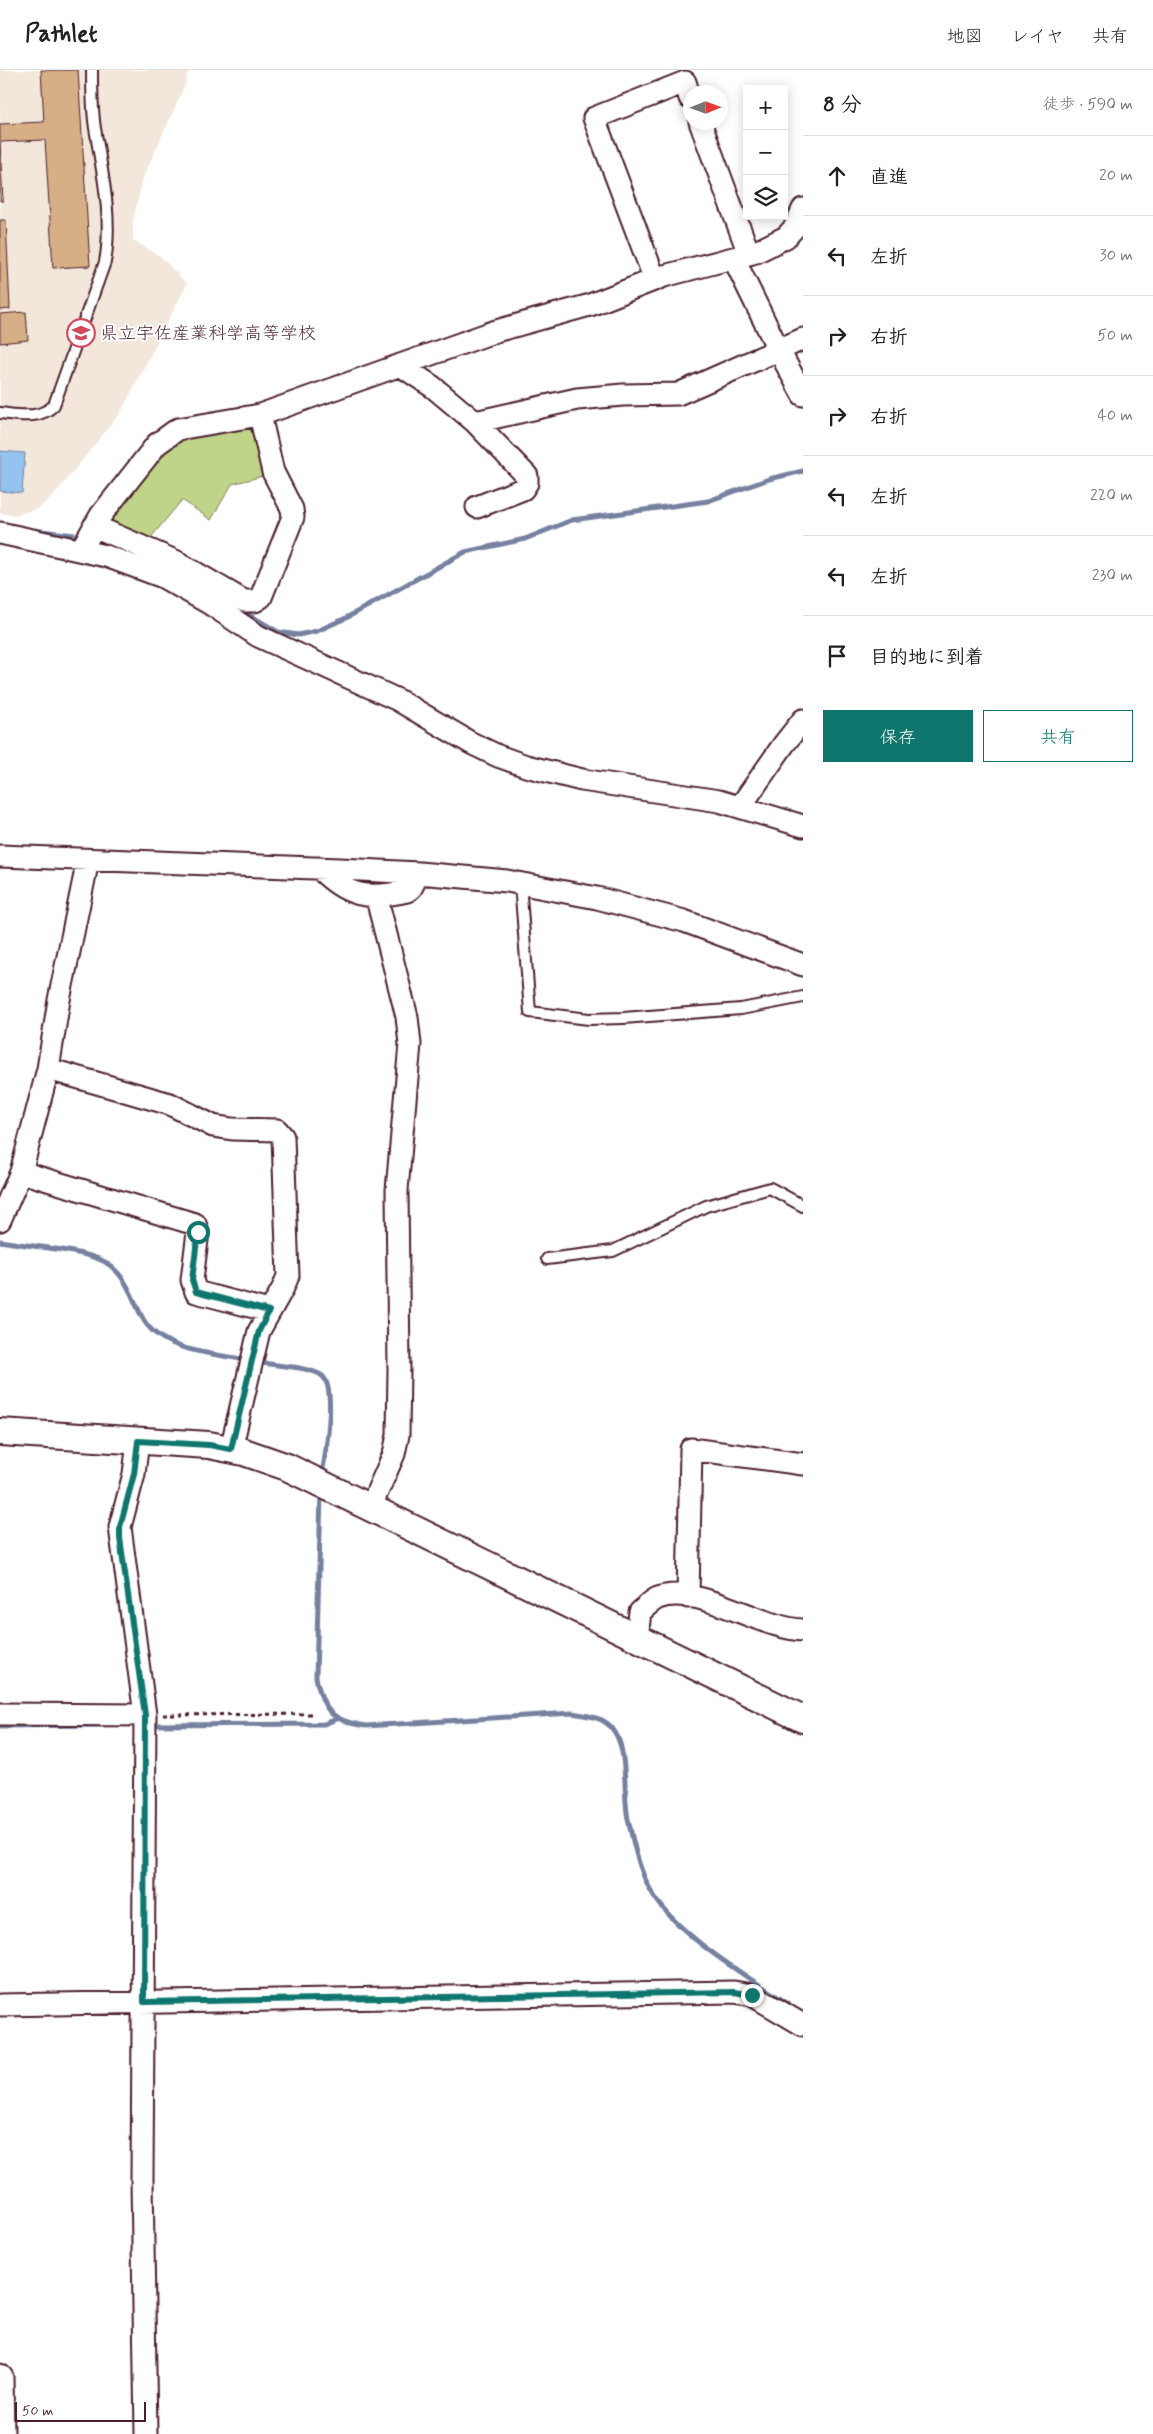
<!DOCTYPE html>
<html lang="ja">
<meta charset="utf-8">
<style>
:root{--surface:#fff;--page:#f6f6f6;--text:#202124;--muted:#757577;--line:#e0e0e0;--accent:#0f766e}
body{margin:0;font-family:Mynerve,"Klee One",sans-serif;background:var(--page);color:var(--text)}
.controls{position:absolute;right:15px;top:15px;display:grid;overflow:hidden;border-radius:0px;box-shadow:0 2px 12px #0003}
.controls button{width:45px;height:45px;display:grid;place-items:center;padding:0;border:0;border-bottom:1px solid var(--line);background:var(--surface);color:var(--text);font:25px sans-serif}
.compass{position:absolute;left:683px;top:15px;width:45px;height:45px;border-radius:50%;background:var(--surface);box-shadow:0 2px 12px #0003;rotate:89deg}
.scale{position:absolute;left:15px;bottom:12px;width:131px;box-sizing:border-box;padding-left:5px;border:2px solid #4a1f2b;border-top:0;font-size:14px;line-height:18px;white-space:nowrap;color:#4a1f2b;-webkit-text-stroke:4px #fff;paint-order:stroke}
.stop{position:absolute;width:15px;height:15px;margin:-11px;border:4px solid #0f766e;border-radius:50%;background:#fff}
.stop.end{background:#0f766e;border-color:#fff;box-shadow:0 1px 5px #0008}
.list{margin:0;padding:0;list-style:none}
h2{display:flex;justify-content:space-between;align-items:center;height:65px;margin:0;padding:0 20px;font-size:21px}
h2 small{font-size:16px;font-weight:400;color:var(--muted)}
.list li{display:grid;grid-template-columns:32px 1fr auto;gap:15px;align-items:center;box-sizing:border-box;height:80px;padding:0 20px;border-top:1px solid var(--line)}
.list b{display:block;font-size:19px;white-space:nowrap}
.list em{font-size:16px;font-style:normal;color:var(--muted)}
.actions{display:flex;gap:10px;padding:15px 20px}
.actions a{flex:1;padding:11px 0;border:1px solid var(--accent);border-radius:0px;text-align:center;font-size:18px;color:var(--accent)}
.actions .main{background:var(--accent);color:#fff}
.icon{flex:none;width:28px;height:28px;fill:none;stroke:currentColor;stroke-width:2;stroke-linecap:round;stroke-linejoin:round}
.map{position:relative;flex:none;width:803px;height:2364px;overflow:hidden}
header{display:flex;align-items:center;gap:30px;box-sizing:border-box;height:70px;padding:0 25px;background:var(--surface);border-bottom:1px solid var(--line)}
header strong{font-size:24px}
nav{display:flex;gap:28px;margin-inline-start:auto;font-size:18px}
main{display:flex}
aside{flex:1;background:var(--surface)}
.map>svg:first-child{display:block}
.built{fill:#f3e7db}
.green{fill:#c0d489;stroke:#857a5a}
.water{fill:#93c3ee;stroke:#7681a0}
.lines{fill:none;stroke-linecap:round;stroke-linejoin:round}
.stream{stroke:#7681a0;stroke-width:5}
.building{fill:#d6af87;stroke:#4a1f2b}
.service-casing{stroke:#4a1f2b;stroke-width:14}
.minor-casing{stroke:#4a1f2b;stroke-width:25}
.tertiary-casing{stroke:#4a1f2b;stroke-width:30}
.path{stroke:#4a1f2b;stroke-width:3;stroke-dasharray:4 4;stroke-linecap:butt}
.service{stroke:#fff;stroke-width:10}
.minor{stroke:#fff;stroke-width:21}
.tertiary{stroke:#fff;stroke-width:26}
.route{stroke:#0f766e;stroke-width:6}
.labels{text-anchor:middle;stroke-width:4;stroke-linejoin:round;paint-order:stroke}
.poi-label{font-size:18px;fill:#4a1f2b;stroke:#fff;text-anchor:start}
</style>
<header>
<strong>Pathlet</strong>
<nav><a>地図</a><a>レイヤ</a><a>共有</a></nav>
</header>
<main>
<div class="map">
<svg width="803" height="2364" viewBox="0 0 803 2364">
<rect width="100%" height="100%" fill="#fff"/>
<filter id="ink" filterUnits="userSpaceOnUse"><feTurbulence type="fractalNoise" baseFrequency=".02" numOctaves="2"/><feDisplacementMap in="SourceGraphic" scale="10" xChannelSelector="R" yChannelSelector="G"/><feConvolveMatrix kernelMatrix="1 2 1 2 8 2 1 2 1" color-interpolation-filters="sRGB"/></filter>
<g filter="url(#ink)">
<path class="built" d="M 0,0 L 188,0 L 185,15 L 143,108 L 133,151 L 133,170 L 161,187 L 187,214 L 121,342 L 54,425 L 39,438 L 16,445 L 0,443 Z"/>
<path class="green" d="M 255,354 L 267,405 L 232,414 L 211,450 L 182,430 L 148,471 L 108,452 L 172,371 Z"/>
<path class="water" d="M 0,381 L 25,383 L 22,423 L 0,421 Z"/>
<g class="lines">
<path class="stream" d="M 33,460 L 83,466
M 94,469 L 131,483
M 236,537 L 278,562 L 298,565 L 317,561 L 346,548 L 465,482 L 525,469 L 572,450 L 708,431 L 769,409 L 803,401
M 0,1171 C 25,1176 86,1180 105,1192 C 126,1205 131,1225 141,1245 C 158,1282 212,1283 246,1290
M 257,1292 C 274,1296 307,1296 321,1305 C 338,1315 325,1386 322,1405
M 321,1423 L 316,1607 C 323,1641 331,1651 366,1656 L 572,1643 C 582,1645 597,1646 605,1652 C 631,1668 622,1722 628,1749 C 633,1772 639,1800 651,1821 C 677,1866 747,1906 791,1936
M 150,1655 L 324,1654 L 337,1649
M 0,1656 L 104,1655"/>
</g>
<path class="building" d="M 41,0 L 78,0 L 90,196 L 53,198 L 45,70 L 0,72 L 0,54 L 44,52 Z
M 0,73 L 3,131 L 0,131 Z
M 0,150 L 6,150 L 10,239 L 0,240 Z
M 26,242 L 28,270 L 0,273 L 0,244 Z"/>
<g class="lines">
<defs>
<path id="service" d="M 0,343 C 19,345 40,350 54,335 L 105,192 C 113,149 102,101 95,58 C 92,39 92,19 92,0
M 520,813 L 530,942 L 589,949 L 623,948 L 741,939 L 803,927
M 547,1189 L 613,1181 L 706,1136 L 770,1118 L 803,1136"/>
<path id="minor" d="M 700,52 L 749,184
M 734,189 L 778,279 L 803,325
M 655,210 L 594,48 L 685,12 L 690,28
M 400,295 L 433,317 L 475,352 L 527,406 L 527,413 L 523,419 L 477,437
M 475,352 L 577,329 L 623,325 L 678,324 L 803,269
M 94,456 L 177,492 L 244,531 L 255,531 L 261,527 L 293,447 L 292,439 L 273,402 L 260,345
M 0,463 L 106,486 L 163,507 L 209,533 L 258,566 L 398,630 L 471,673 L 498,686 L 526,696 L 582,710 L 719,731 L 803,756
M 81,480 L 101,445 L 157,374 L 178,359 L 260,345 L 496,261 L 590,235 L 664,206 L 756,182 L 786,167 L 795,157 L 803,139
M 740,737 L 784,674 L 803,650
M 0,786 L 340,799 L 419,803 L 507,811 L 597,828 L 684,851 L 803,895
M 319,798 C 347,827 368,830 407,821 L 411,818 L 419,803
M 48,999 L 170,1034 L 213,1056 L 232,1059 L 277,1060 L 283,1067 L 288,1206 L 283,1218 L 259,1261 L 231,1379
M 21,1102 L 195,1154 L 198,1162 L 192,1210 L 196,1222 L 269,1241
M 0,1150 L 21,1102 L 48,999 L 59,930 L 88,790
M 138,1371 L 134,1404 L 120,1457 L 145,1645 L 142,2110 L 146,2364
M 371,1436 L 394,1384 L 398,1365 L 399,1299 L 397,1120 L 410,974 L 407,947 L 376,825
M 688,1527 L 691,1379 L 803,1394
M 637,1568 L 640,1542 C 646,1537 651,1531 658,1528 C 697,1513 762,1559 803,1560
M 0,1644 L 145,1645
M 0,1935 L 734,1922 L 752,1925 L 803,1955
M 0,2305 L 2,2307 L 3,2364"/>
<path id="tertiary" d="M 0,1362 L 209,1375 L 244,1382 L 287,1397 L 803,1649"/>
</defs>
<use href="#service" class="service-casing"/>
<use href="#minor" class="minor-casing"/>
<use href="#tertiary" class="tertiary-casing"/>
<path class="path" d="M 163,1645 L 311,1644"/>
<use href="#service" class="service"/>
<use href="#minor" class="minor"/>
<use href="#tertiary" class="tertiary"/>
</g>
</g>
<g class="lines" filter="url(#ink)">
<path class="route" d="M 198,1162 L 192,1210 L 196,1222 L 269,1241 L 259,1261 L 231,1379 L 209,1375 L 138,1371 L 134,1404 L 120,1457 L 120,1468 L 145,1645 L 144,1932 L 734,1922 L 752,1925"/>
</g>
<defs>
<symbol id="school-ring" viewBox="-11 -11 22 22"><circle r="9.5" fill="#fff" stroke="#d1495b" stroke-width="1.5"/><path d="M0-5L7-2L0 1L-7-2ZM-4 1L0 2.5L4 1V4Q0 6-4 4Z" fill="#d1495b"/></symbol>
</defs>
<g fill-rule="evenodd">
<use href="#school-ring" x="65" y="247" width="32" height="32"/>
</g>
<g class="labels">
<g class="poi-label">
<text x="100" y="269">県立宇佐産業科学高等学校</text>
</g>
</g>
</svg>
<div class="controls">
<button>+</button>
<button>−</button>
<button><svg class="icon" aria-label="layers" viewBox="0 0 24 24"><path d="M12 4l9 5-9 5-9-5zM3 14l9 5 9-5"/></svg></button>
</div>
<svg class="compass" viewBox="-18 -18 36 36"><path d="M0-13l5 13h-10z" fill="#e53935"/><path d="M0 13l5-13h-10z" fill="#757577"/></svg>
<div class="scale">50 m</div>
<div class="stop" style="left:198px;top:1162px"></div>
<div class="stop end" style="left:752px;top:1925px"></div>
</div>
<aside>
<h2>8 分<small>徒歩 · 590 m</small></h2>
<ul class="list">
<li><svg class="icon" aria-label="ahead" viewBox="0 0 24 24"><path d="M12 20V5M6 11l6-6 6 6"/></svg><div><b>直進</b></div><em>20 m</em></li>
<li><svg class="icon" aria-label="left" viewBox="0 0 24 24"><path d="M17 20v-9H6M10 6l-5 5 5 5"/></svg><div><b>左折</b></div><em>30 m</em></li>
<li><svg class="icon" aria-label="right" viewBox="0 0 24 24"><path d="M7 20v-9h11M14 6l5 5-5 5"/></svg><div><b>右折</b></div><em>50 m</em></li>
<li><svg class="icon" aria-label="right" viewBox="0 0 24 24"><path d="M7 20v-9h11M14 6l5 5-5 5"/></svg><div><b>右折</b></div><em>40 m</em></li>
<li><svg class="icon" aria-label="left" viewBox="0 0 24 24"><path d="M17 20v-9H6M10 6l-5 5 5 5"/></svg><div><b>左折</b></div><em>220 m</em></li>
<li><svg class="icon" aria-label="left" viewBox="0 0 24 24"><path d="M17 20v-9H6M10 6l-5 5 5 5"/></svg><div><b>左折</b></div><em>230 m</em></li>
<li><svg class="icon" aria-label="arrive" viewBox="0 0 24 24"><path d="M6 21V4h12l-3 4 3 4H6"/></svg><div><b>目的地に到着</b></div></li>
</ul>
<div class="actions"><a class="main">保存</a><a>共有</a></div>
</aside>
</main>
